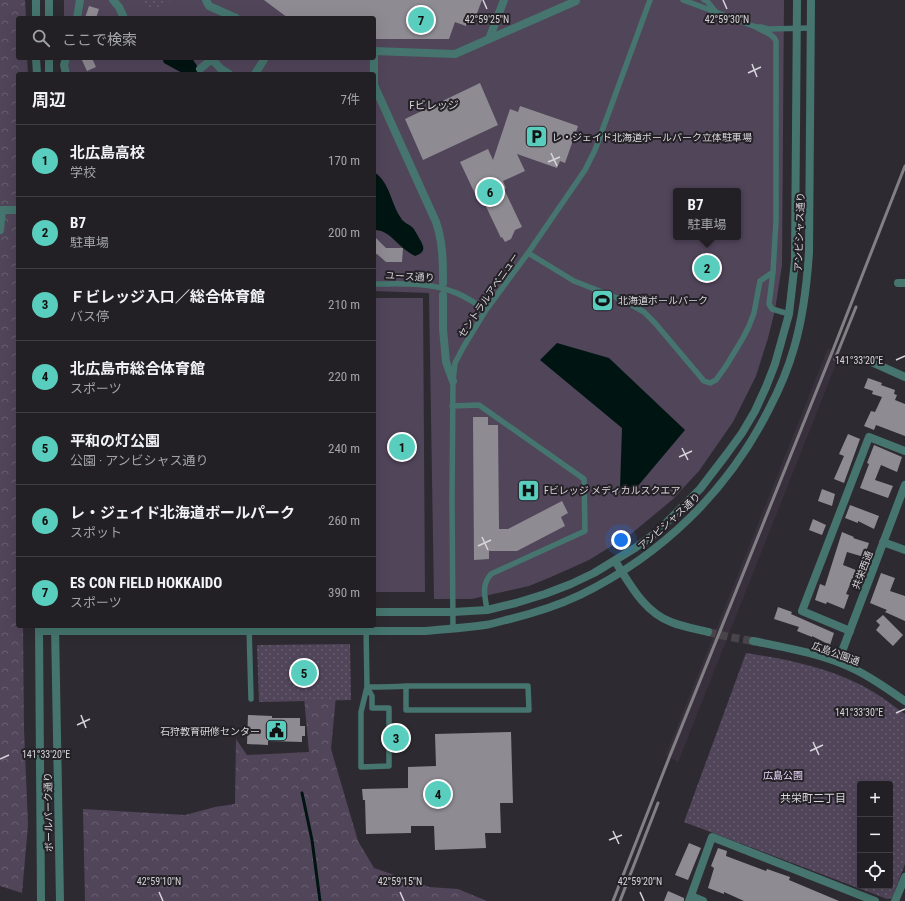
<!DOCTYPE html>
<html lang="ja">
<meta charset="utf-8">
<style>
:root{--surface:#222025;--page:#2e2d32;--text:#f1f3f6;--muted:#a2a3a7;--line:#3f3e42;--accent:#59cebe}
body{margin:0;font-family:"Roboto Condensed","Noto Sans JP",sans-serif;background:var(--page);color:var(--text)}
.controls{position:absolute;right:12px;bottom:12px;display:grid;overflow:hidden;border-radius:4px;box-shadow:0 4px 16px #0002}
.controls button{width:36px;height:36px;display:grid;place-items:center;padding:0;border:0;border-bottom:1px solid var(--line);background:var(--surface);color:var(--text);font:20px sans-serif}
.you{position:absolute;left:621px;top:540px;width:14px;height:14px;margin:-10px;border:3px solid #fff;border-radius:50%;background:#1a73e8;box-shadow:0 0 0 6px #1a73e833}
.badge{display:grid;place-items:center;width:26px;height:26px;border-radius:50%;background:var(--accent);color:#111;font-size:13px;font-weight:700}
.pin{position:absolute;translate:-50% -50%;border:2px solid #fff;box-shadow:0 1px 4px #0006}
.popup{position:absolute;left:673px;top:188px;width:68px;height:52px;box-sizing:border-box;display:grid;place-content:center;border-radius:4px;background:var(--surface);filter:drop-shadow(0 1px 3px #0005);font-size:13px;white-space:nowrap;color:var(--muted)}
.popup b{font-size:15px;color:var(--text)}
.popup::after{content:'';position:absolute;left:50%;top:100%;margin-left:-8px;border:8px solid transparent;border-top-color:var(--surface)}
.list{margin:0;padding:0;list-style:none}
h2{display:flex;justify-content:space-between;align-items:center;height:52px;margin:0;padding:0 16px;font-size:17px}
h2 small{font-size:13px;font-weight:400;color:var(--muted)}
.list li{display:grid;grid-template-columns:26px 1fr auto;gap:12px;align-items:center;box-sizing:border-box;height:72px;padding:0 16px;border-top:1px solid var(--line)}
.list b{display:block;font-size:15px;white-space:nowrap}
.list p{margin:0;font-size:13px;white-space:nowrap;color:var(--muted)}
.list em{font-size:13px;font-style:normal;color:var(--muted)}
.icon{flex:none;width:22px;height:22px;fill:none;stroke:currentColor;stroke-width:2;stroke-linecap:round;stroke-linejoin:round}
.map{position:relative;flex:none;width:905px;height:901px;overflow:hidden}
.search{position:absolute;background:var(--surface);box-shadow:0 4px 16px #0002;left:16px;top:16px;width:360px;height:44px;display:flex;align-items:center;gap:10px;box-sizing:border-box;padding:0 14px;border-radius:4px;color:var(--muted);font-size:15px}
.panel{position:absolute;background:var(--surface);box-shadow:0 4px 16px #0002;left:16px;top:72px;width:360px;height:556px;border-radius:4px}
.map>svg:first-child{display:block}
.built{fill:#38313d}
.grass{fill:#51455a;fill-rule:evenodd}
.forest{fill:url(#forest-crowns)}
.park{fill:url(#park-dots);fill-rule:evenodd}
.water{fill:#001512}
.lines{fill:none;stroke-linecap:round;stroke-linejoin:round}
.stream{stroke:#001512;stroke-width:3}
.building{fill:#8f8b93}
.tertiary-tunnel{stroke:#47444a;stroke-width:8;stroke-dasharray:8 4;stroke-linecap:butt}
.service{stroke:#45756e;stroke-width:5.5}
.pedestrian{stroke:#45756e;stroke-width:8}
.minor{stroke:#45756e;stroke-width:8}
.tertiary{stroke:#45756e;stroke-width:8}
.rail{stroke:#827f85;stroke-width:3}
.ticks{fill:none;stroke:#d7d5da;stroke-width:1.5}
.labels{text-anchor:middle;stroke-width:4;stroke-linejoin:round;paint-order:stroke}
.poi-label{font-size:10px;fill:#d7d5da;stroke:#242127;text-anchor:start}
.street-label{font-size:10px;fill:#d7d5da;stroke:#242127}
.park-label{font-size:10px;fill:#ebd7fb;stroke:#242127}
.neighbourhood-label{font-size:11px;fill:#d7d5da;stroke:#242127}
.ticks-label{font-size:10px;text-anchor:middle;fill:#d7d5da;stroke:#242127;stroke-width:4;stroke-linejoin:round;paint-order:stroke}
</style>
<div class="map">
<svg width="905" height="901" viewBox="0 0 905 901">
<defs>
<pattern id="forest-crowns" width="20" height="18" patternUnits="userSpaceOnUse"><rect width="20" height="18" fill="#51455a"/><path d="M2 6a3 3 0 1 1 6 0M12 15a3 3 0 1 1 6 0" fill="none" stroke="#695f71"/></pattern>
<pattern id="park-dots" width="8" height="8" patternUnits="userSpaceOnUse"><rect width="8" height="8" fill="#51455a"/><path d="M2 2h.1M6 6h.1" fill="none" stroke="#695f71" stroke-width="1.8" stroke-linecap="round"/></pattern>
</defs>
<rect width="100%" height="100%" fill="#2e2a31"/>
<path class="built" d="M 828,348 L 840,354 L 678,762 L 666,755 Z"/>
<path class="grass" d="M 64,0 L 784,0 L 782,265 L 775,310 L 768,338 L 756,376 L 733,422 L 699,471 L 672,500 L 631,534 L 589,560 L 551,577 L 529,586 L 472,599 L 434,599 L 429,293 L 374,291 L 374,74 L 63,74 L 63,58 L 374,58 L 374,18 L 64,18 ZM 676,191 L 738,191 L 738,237 L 676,237 Z
M 374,298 L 423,298 L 425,592 L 374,592 Z"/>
<path class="forest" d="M 0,0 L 25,0 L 26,18 L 18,18 L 18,58 L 27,58 L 28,74 L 18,74 L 18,626 L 23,626 L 24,729 L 28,825 L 22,893 L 0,886 Z
M 336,696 L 331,749 L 358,841 L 374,868 L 429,887 L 458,889 L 487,901 L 85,901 L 83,809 L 185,815 L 215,807 L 235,804 L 236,739 L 247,755 L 309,752 L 304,697 Z"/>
<path class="park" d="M 142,0 L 173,0 L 154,9 L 145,7 Z
M 350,644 L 351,700 L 259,702 L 257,645 Z
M 746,653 C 785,659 825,667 861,685 C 877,693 891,704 905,714 L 905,864 L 892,898 L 887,899 L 684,822 ZM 860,784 L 890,784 L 890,886 L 860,886 Z"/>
<path class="water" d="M 162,58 L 192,58 L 202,74 L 184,74 L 164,63 Z
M 374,172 C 390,182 391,204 401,218 C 403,223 410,224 413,228 C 415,230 416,233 418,236 C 422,244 429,251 415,256 C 412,254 409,253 407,251 C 397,244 387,229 374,230 Z
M 557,343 L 609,358 L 685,430 L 632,493 L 620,488 L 622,428 L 540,360 Z"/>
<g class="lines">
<path class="stream" d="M 302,793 L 312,840 L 320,901"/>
</g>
<path class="building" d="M 264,0 L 482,0 L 476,16 L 470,14 L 466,26 L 455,22 L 449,39 L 374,39 L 374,18 L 288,18 Z
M 89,6 L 99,9 L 96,18 L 85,18 Z
M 81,58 L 92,58 L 96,67 L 87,71 Z
M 480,83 L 498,125 L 423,160 L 405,119 Z
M 520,106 L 578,126 L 565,163 L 560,161 L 557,168 L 517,154 L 525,171 L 503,181 L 506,188 L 504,189 L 522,227 L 515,230 L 511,239 L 505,242 L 502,237 L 501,238 L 481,196 L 477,198 L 460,162 L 488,149 L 493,160 L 510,109 L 518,112 Z
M 374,236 L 386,248 L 403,248 L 402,262 L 386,262 L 377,254 L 374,254 Z
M 868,378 L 882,383 L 881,385 L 895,390 L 894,394 L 897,395 L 895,400 L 905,404 L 905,436 L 876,425 L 874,430 L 864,426 L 871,411 L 875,412 L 882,397 L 872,394 L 873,391 L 864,388 Z
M 473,417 L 488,417 L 488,425 L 498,425 L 499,529 L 508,529 L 562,501 L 568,513 L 561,517 L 565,526 L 517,551 L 489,551 L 489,559 L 474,560 Z
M 848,434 L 860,439 L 844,483 L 834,479 L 844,456 L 839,454 Z
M 874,445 L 902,457 L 897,472 L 881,465 L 875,480 L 893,486 L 888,498 L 860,488 L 869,464 L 867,463 Z
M 822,489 L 835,494 L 832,506 L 818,501 Z
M 850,505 L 879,516 L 874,529 L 858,521 L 858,523 L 845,518 Z
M 813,519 L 826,525 L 822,535 L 809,530 Z
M 842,532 L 854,537 L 853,538 L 869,543 L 864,557 L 847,552 L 843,565 L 856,570 L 846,594 L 849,595 L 844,609 L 827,602 L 826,604 L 815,600 L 820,584 L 825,586 Z
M 881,573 L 895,578 L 890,591 L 905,596 L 905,621 L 885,612 L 887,610 L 870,603 Z
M 778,607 L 792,612 L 791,614 L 834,633 L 830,645 L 812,636 L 812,637 L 797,631 L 799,627 L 774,619 Z
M 883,615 L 903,635 L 893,646 L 876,630 L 880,625 L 876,621 Z
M 248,715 L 272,716 L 272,718 L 300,718 L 300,726 L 305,726 L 305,736 L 302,736 L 302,742 L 268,741 L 268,745 L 247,744 Z
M 511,732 L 513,803 L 500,803 L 501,833 L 485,833 L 486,848 L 435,850 L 434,826 L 411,826 L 411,833 L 366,834 L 365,800 L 363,800 L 362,789 L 408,788 L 408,767 L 436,766 L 435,734 Z
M 689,843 L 701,848 L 688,880 L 675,875 Z
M 718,848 L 727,851 L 726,856 L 766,871 L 767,869 L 790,877 L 789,880 L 839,901 L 744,901 L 724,892 L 724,894 L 708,888 L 714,868 L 711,866 Z
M 668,891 L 684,898 L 684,901 L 664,901 Z"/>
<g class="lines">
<path class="tertiary-tunnel" d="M 708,632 L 729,637 L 753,641"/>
<path class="service" d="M 683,0 L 756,27 C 763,32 773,33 776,41 L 776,221 L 773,272 L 769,304 L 772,309 L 789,314
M 704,0 L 707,1 L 715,11
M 757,27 L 761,27 L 768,29 L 811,28
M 528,253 L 574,281 L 625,301 L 644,312 L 655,323 L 704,381 L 710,383 L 716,380 L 726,366 L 743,338 L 749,326 L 754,313 L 760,281 L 773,272
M 374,284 C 400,284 427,282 451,291 C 464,295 475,303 486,310
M 452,406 L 479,405 L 584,479 L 585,531 L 491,574 C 481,586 485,595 487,610
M 249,626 L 251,699
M 366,626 L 367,687 L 361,712 L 361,767 L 389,766 L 389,708 L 372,708 L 372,696 L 367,687
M 453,629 L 452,497 L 453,381 L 455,363 L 464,346 L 486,310 L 528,253 L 585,170 L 595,150 L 650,0
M 367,687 C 380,687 393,687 406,686 L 528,686 L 529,710 L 406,710 L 406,686"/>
<path class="pedestrian" d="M 113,0 L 119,7 L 124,18
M 206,0 L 209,6 L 236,18
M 77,18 L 80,0
M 489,39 L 504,0
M 374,51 L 455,54 L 576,1 L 576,0
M 66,58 L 64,65 L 66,74
M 211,58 L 221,69 L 229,74
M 374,58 L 374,85 L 436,222 C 443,242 443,262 443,283
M 200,69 L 212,59 L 212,58
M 255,74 L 265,58
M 443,295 L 443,329 L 446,362 L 453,381"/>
<path class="minor" d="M 0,210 L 18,210
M 0,230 L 2,210
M 898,283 L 905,283
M 865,359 L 905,377
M 883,542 L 905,550
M 850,631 L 802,611 L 869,437 L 905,451
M 691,896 L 703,901
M 689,901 L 712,837 L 875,901
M 895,901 L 905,877"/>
<path class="tertiary" d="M 36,0 L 36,18
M 49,18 L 49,0
M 36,58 L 37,74
M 49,58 L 49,74
M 615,561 C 630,584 644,612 671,622 C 683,627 696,629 708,632
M 374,612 L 453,612 L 487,610 L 516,603 L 545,594 L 571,584 L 594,573 L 635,548 L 657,532 L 700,489 L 726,455 L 742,433 L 755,411 L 766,387 L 775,364 L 789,314 L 795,261 L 797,0
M 55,626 L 60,901
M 39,628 L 41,901
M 39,631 L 425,631 C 445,629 465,628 485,625 C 492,624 499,622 506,620 C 531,614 557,606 580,595 C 662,555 728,491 769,409 C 779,390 788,369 794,348 C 803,317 807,284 809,252 L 811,0
M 753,641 C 788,648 824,654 856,670 C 874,679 889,690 905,701
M 838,662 L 905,485"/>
<path class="rail" d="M 835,359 L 856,307
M 613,901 L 669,758 L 833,350 L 905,166
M 620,901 L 658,803"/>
</g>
<path class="ticks" d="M 483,0 L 487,9M 723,0 L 727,9M 752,64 L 757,77M 748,73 L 761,67M 551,153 L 557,166M 548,162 L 560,157M 896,360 L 905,356M 682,448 L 688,460M 679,457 L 692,451M 482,537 L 488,550M 478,546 L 491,540M 896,713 L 905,709M 81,715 L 86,728M 77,725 L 90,719M 813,742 L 819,755M 810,751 L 823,745M 0,759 L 9,755M 613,831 L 619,844M 609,840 L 622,835M 159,892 L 163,901M 400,892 L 404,901M 640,892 L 644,901"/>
<defs>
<symbol id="parking-square" viewBox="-11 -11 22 22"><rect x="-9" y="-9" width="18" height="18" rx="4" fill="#59cebe" stroke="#242127"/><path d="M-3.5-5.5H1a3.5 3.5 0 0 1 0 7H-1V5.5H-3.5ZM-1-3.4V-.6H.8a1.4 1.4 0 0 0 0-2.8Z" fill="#111"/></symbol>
<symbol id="stadium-square" viewBox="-11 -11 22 22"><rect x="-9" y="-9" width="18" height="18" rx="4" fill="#59cebe" stroke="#242127"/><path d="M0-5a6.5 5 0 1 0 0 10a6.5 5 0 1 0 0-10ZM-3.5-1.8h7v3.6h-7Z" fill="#111"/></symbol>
<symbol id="hospital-square" viewBox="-11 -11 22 22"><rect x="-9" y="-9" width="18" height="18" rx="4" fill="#59cebe" stroke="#242127"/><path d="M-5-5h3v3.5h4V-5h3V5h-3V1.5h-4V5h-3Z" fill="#111"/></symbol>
<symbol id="civic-square" viewBox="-11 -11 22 22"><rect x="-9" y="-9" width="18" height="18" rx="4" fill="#59cebe" stroke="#242127"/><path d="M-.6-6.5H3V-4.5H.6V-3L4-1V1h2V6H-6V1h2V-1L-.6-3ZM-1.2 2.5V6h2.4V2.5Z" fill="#111"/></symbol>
</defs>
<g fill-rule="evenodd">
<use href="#parking-square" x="524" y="124" width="25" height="25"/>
<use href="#stadium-square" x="590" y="288" width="25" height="25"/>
<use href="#hospital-square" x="516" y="478" width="25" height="25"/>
<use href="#civic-square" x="264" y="718" width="25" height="25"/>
</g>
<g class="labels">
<g class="poi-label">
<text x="552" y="141">レ・ジェイド北海道ボールパーク立体駐車場</text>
<text x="618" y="304">北海道ボールパーク</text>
<text x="544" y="494">Fビレッジ メディカルスクエア</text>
<text x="260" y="735" text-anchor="end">石狩教育研修センター</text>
</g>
<g class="street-label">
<text transform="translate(799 232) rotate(-88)" y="4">アンビシャス通り</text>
<text transform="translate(410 276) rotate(3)" y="4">ユース通り</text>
<text transform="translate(488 295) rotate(-56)" y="4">セントラルアベニュー</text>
<text transform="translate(669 521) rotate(-42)" y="4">アンビシャス通り</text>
<text transform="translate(862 570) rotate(-69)" y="4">共栄西通</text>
<text transform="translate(836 653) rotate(20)" y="4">広島公園通</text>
<text transform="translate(48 812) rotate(-91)" y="4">ボールパーク通り</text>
</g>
<g class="park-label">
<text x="783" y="779">広島公園</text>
</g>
<g class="neighbourhood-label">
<text x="434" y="109">Fビレッジ</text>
<text x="813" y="802">共栄町二丁目</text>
</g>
</g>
<g class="ticks-label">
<text x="487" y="23">42°59'25"N</text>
<text x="727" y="23">42°59'30"N</text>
<text x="859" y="364">141°33'20"E</text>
<text x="859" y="716">141°33'30"E</text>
<text x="46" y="758">141°33'20"E</text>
<text x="159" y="885">42°59'10"N</text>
<text x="400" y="885">42°59'15"N</text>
<text x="640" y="885">42°59'20"N</text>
</g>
</svg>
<div class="controls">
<button>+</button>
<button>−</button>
<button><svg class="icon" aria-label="locate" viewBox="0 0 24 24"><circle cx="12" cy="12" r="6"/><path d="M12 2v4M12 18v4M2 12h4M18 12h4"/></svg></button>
</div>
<div class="you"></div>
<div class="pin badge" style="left:402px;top:447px">1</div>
<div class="pin badge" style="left:707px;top:268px">2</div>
<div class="popup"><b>B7</b>駐車場</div>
<div class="pin badge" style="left:396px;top:738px">3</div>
<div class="pin badge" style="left:438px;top:794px">4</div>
<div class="pin badge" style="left:304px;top:673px">5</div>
<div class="pin badge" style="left:490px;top:192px">6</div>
<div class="pin badge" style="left:421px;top:20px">7</div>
<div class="search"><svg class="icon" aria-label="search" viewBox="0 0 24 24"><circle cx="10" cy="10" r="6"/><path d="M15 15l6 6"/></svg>ここで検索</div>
<section class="panel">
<h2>周辺<small>7件</small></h2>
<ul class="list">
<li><span class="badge">1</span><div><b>北広島高校</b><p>学校</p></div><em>170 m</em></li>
<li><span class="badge">2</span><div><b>B7</b><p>駐車場</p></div><em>200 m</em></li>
<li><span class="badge">3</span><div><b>Ｆビレッジ入口／総合体育館</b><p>バス停</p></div><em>210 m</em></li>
<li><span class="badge">4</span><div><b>北広島市総合体育館</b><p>スポーツ</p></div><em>220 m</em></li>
<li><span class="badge">5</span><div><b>平和の灯公園</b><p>公園 · アンビシャス通り</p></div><em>240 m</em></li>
<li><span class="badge">6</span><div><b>レ・ジェイド北海道ボールパーク</b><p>スポット</p></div><em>260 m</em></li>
<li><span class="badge">7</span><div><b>ES CON FIELD HOKKAIDO</b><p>スポーツ</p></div><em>390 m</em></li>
</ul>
</section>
</div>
